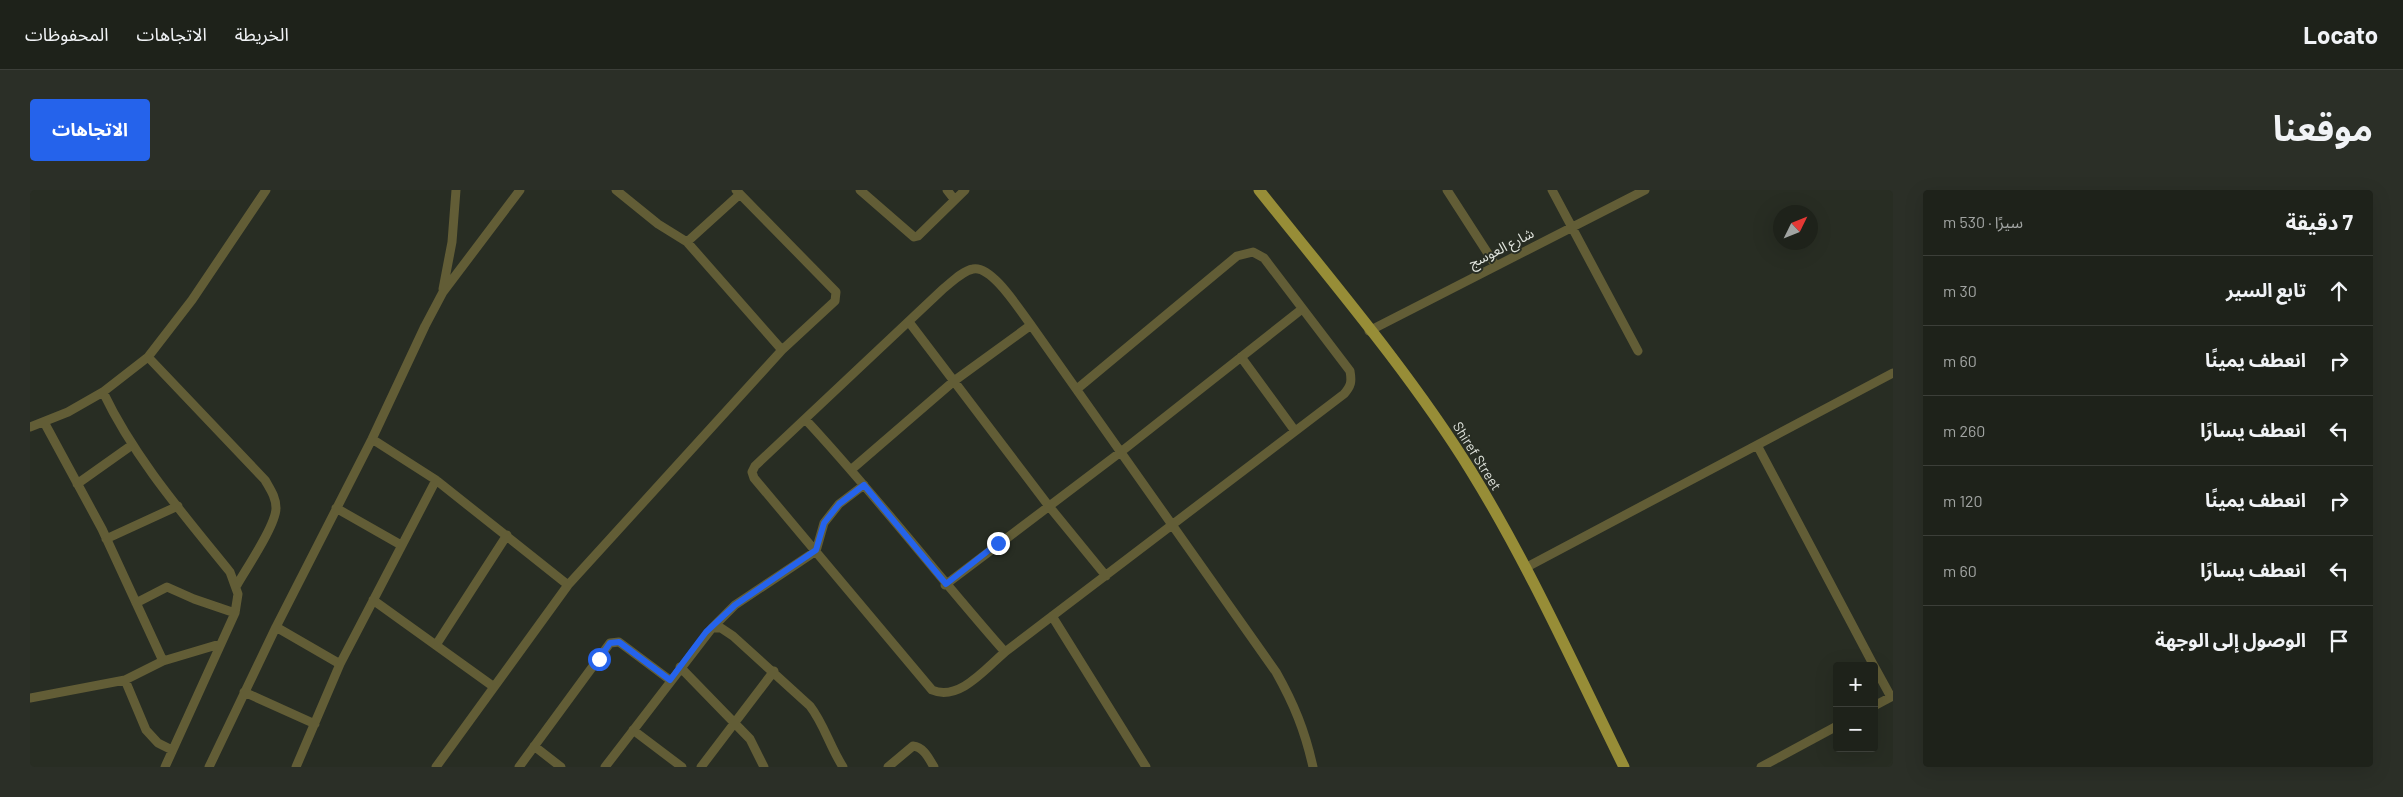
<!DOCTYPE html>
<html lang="ar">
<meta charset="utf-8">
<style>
:root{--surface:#1e221a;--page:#2b2f27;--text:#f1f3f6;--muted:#a1a4a2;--line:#3c3f39;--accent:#2563eb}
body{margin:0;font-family:Barlow,"Noto Sans Arabic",sans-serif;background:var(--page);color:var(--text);direction:rtl}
.controls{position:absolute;right:15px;bottom:15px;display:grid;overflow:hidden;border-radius:5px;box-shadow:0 5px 20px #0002}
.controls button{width:45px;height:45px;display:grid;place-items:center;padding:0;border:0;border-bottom:1px solid var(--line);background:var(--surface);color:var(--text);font:25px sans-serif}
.compass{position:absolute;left:1743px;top:15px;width:45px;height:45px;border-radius:50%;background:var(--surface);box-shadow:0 5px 20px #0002;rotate:47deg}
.stop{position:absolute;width:15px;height:15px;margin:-11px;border:4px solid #2563eb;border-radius:50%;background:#fff}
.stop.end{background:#2563eb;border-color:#fff;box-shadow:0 1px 5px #0008}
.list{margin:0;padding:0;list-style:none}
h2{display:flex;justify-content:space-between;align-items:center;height:65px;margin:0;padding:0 20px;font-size:21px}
h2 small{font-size:16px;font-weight:400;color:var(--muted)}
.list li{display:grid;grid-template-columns:32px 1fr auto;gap:15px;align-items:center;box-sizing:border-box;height:70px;padding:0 20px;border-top:1px solid var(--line)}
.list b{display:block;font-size:19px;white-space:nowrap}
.list em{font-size:16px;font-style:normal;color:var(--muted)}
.icon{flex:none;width:28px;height:28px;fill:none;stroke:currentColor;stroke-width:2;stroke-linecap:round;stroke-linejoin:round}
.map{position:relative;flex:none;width:1863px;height:577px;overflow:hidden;direction:ltr;border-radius:5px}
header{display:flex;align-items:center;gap:30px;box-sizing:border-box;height:70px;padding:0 25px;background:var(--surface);border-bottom:1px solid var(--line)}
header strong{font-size:24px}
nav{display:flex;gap:28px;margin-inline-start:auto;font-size:18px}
.intro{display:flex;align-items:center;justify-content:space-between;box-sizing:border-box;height:120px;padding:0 30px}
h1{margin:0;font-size:35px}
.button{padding:12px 22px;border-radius:5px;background:var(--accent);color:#fff;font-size:18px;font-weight:700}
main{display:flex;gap:30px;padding:0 30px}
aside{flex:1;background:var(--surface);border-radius:5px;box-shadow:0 5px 20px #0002}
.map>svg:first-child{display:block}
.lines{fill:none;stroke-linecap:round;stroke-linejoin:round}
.minor{stroke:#625d36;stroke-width:9}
.major{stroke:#978d37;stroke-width:11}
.route{stroke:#2563eb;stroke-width:6}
.labels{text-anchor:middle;stroke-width:4;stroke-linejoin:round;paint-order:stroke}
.street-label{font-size:14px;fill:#e0e4dd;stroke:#282d23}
</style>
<header>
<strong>Locato</strong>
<nav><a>الخريطة</a><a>الاتجاهات</a><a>المحفوظات</a></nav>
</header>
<div class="intro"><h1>موقعنا</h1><a class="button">الاتجاهات</a></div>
<main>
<aside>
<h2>7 دقيقة<small>سيرًا · 530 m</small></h2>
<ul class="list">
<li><svg class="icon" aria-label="ahead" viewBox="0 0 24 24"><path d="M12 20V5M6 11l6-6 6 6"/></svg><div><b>تابع السير</b></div><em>30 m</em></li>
<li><svg class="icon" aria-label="right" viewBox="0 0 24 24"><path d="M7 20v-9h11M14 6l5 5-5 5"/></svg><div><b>انعطف يمينًا</b></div><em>60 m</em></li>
<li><svg class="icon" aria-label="left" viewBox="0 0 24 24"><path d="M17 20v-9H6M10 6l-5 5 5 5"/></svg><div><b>انعطف يسارًا</b></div><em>260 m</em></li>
<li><svg class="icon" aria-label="right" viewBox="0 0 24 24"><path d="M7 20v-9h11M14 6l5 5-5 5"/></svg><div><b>انعطف يمينًا</b></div><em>120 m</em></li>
<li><svg class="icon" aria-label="left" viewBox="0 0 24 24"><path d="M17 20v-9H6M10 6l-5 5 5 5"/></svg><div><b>انعطف يسارًا</b></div><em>60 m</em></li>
<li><svg class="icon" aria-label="arrive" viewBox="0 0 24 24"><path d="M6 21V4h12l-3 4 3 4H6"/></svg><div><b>الوصول إلى الوجهة</b></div></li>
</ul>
</aside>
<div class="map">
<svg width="1863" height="577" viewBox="0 0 1863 577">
<rect width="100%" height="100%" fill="#282d23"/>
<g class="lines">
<path class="minor" d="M 586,0 L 628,34 L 657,52 L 752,160
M 830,0 L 884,47 L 888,46 L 935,0
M 917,0 L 924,9
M 1417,0 L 1466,76
M 1522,0 L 1608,161
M 657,52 L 710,4
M 413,99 L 422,52 L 426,0
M 879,132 L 1018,315 L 1076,386
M 1001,135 C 990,121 962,75 943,79 C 932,81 922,92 913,99 L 725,276 L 722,282 L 724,288 L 902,500 C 929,512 956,478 975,462 L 1314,204 C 1321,196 1322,192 1320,181 L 1234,68 L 1223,62 L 1207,66 L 1047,199
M 1339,141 L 1615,0
M 118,167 L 235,290 C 240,299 246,307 246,318 C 246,335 216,379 207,395
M 1211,167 L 1265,241
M 73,202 C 105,269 154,325 200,382 L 208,404 L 205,423 L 135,577
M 775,229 C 845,304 907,385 975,462
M 14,232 L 72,339 L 133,471
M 0,237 L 38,222 L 73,202 L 118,167 L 162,110 L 236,0
M 342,249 L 406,290 L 538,395 L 406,577
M 1727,255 L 1844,476
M 822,279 L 924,191 L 1001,135 L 1246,482 C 1264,514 1275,541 1283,577
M 47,294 L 102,255
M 306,318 L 371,355
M 76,349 L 148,316
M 1495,378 L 1863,183
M 538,395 L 752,160 L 805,111 L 806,102 L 706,0
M 915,395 L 1092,261 L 1272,119
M 343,410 L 464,497
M 106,413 L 137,397 L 164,409 L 205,423
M 1022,426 L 1116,577
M 246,437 L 310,474
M 682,438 L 705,415 L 786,361 L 794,333 L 809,314 L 834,295
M 406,455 L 477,345
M 1844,476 L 1861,507
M 650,477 L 720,549 L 734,577
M 95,490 L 116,540 L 128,553 L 142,560
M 214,502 L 285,534
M 0,508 L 95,490 L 133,471 L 190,454
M 1844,516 L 1863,506
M 603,540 L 652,577
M 504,556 L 531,577
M 179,577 L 246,437 L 342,249 L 395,136 L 413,102 L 490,0
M 266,577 L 310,474 L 406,290
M 489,577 L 580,453 L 589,452 L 640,490
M 575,577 L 682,438 L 691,438 L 703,446 L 780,516 C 794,534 800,557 813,577
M 671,577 L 744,481
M 858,577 L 883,556 C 894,557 899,569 904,577
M 1731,577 L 1807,536"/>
<path class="major" d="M 1229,0 C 1300,89 1381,184 1441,281 C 1499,375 1545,478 1594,577"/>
</g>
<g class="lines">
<path class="route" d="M 569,469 L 580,453 L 589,452 L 640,490 L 676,442 L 705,415 L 786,360 L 794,333 L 809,314 L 834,295 L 916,394 L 968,353"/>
</g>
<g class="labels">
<g class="street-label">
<text transform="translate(1471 58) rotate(-27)" y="5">شارع العوسج</text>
<text transform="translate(1447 266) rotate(58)" y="5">Shiref Street</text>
</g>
</g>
</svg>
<div class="controls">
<button>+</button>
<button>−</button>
</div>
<svg class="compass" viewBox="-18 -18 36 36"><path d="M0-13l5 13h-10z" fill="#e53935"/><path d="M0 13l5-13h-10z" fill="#a1a4a2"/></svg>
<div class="stop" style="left:569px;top:469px"></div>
<div class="stop end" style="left:968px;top:353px"></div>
</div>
</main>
